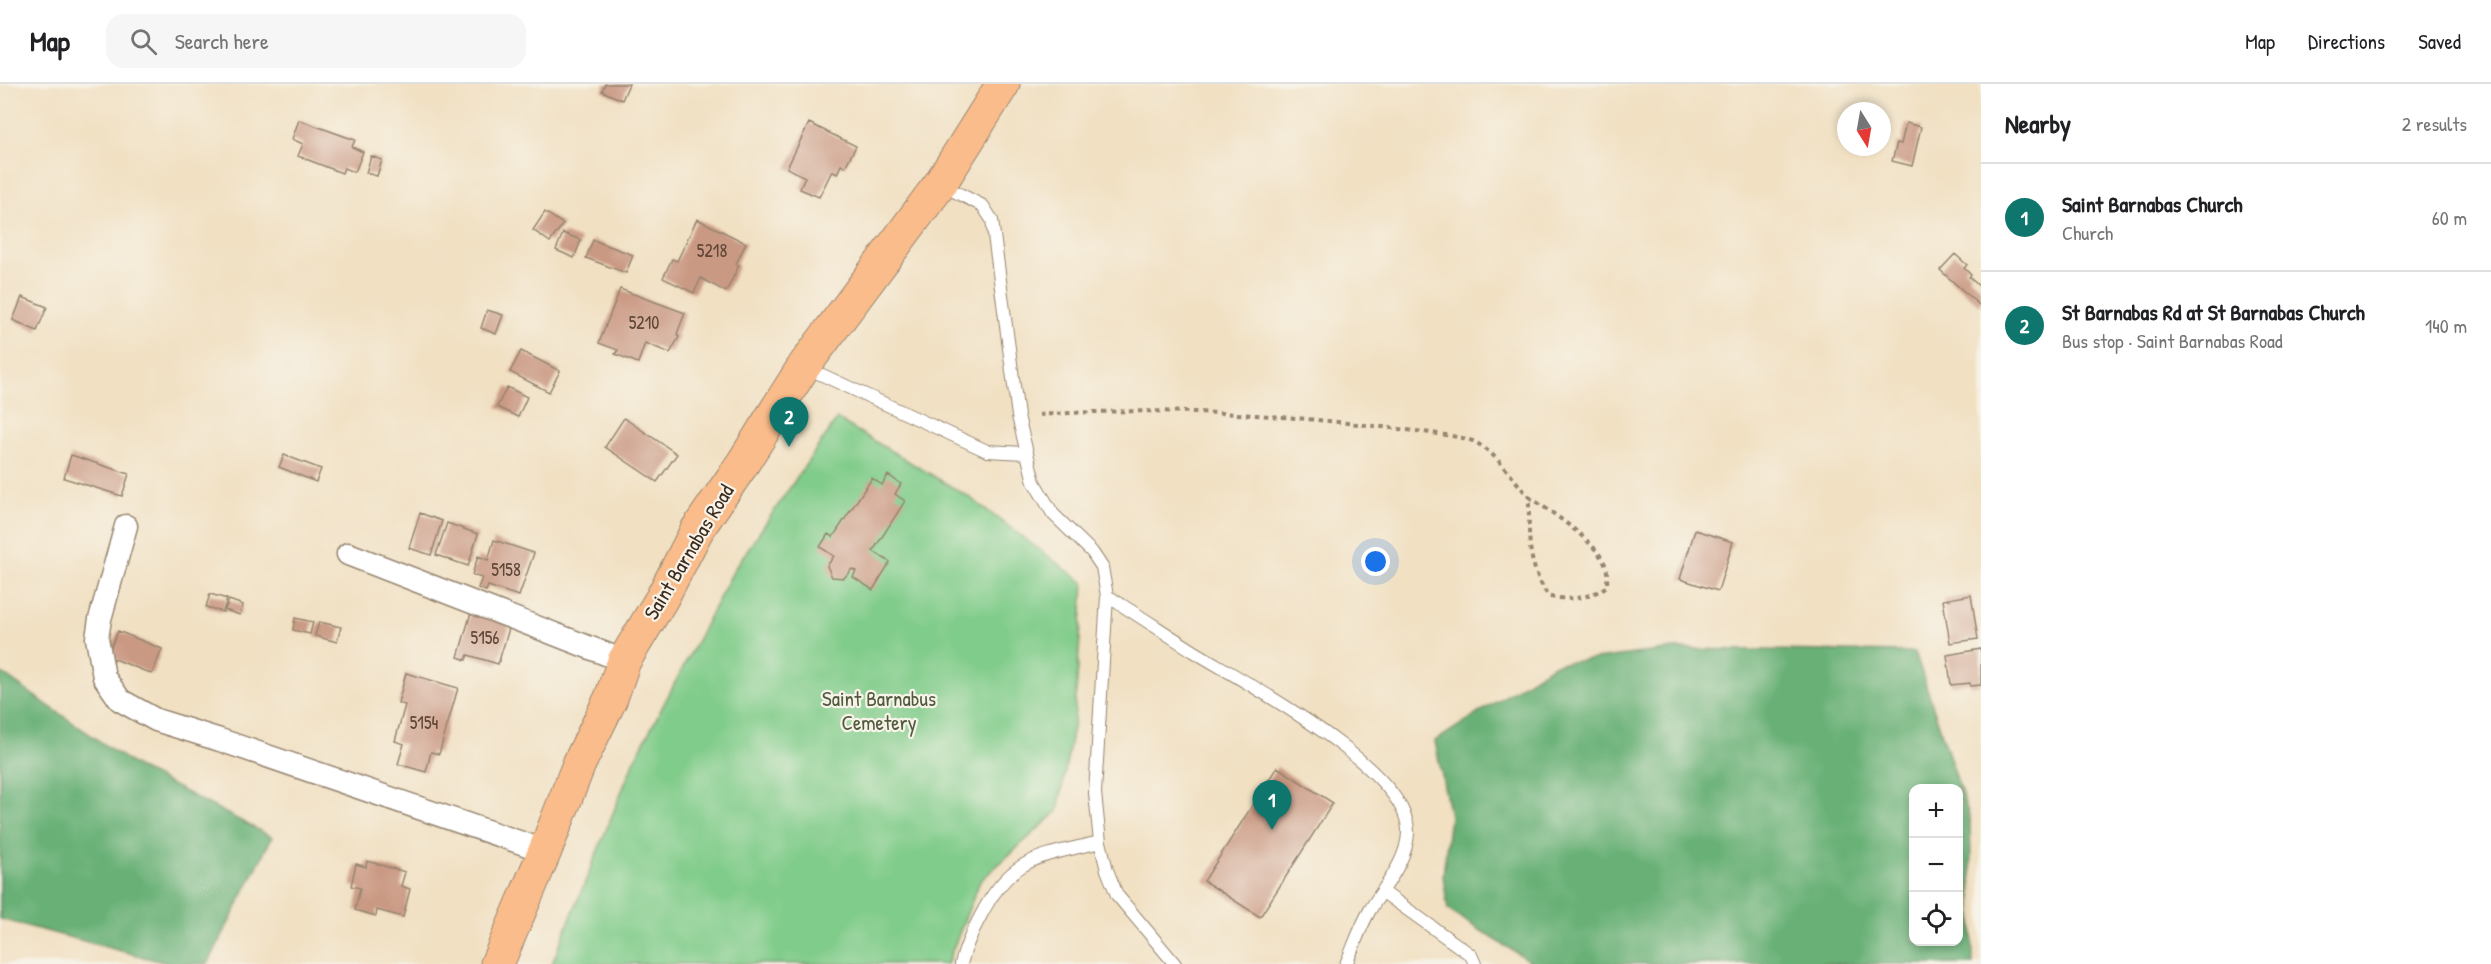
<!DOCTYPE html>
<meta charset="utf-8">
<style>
:root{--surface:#fff;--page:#f6f6f6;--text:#202124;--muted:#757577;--line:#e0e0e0;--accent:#0f766e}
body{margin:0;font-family:"Patrick Hand",sans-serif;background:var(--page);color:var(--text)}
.controls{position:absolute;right:18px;bottom:18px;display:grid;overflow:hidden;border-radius:12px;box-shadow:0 3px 9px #0003}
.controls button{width:54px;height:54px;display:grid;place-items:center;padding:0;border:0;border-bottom:2px solid var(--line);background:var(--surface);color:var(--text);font:30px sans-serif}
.compass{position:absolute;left:1837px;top:18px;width:54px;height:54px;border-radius:50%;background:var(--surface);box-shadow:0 3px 9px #0003;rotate:169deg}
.you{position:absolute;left:1376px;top:478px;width:21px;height:21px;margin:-15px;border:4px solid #fff;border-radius:50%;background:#1a73e8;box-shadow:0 0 0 9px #1a73e833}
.badge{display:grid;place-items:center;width:39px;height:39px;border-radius:50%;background:var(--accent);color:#fff;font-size:20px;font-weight:700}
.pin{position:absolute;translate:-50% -50px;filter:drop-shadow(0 2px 3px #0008)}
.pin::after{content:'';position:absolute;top:32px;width:21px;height:18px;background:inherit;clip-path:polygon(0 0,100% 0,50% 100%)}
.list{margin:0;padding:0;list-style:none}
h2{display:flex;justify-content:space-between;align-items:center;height:78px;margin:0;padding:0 24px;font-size:26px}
h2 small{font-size:20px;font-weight:400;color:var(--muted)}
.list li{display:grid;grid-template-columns:39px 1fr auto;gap:18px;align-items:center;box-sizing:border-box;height:108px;padding:0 24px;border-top:2px solid var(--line)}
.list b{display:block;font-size:22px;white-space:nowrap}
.list p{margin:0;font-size:20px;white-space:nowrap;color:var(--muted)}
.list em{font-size:20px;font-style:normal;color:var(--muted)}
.icon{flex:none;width:33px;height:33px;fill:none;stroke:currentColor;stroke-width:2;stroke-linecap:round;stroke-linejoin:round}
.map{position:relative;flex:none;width:1981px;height:880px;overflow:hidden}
header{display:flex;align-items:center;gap:36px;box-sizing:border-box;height:84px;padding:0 30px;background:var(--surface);border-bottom:2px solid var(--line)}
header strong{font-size:28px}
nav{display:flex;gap:33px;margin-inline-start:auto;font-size:21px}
.search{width:420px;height:54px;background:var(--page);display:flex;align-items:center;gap:15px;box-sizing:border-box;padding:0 21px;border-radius:18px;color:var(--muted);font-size:22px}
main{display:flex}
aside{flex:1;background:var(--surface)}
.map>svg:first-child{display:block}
.green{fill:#80cc8a;stroke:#5e7b54;stroke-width:1.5}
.forest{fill:#68b076;stroke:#526d4a;stroke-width:1.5;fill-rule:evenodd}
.building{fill:#ca9983}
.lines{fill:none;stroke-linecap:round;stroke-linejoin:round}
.lane-casing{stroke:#968570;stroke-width:14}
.street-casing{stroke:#968570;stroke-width:25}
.primary-casing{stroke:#968570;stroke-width:35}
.path{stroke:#968570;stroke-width:4;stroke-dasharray:4.5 4.5;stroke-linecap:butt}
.lane{stroke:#fff;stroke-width:12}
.street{stroke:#fff;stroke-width:22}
.primary{stroke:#fabc8b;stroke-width:33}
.labels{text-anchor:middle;stroke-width:4.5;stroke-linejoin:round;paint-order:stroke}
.number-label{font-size:18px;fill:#5f4637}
.street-label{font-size:21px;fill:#3b2a1e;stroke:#f7f3e8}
.park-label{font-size:21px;fill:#505b3e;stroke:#f7f3e8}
</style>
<header>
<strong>Map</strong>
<div class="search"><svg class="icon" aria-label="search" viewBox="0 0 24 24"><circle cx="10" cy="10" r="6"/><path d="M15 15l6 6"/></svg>Search here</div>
<nav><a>Map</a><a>Directions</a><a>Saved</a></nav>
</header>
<main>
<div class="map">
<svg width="1981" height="880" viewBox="0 0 1981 880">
<rect width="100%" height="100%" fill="#f7f3e8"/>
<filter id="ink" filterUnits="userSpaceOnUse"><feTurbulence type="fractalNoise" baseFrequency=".0167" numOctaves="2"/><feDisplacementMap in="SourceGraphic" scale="12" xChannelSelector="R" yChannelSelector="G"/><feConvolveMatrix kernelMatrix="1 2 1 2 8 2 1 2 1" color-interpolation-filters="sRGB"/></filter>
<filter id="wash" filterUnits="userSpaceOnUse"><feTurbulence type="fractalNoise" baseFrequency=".008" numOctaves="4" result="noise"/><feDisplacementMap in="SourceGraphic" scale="24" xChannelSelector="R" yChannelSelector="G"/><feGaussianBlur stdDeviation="1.35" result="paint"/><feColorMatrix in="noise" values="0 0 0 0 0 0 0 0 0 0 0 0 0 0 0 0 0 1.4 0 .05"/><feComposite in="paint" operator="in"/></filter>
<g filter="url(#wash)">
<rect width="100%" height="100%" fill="#f1e0c2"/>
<path class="green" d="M 837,335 L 969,413 L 1084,499 L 1074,637 L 1058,727 L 980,797 L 947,880 L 552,880 L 634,677 L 735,484 Z"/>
<path class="forest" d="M 1674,565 L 1915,568 L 1970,735 L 1973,880 L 1534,880 L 1448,826 L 1443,791 L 1450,732 L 1435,657 L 1555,580 ZM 1914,704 L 1958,704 L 1958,858 L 1914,858 Z
M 0,588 L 137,683 L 272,753 L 208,880 L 170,880 L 0,835 Z"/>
<g id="blocks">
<path class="building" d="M 605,0 L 629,0 L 622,16 L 602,7 Z
M 299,36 L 355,56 L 352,63 L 363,68 L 355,88 L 344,84 L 342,89 L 298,72 L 303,60 L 292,55 Z
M 809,39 L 856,62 L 845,83 L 841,81 L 837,90 L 832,87 L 819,113 L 800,105 L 805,93 L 787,84 Z
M 1906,39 L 1921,43 L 1912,82 L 1892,77 L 1897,59 L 1901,60 Z
M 371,72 L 382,76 L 377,92 L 366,89 Z
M 545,128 L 563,140 L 550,158 L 533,146 Z
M 697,135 L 746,159 L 736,180 L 739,181 L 726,208 L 701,194 L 694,209 L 663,194 L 672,175 L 677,177 Z
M 563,149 L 581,156 L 574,174 L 556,166 Z
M 593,156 L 633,171 L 626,189 L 586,174 Z
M 1955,170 L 1967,181 L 1964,184 L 1971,191 L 1969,193 L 1981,204 L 1981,219 L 1979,221 L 1940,186 Z
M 620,205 L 685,229 L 677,250 L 679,253 L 670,269 L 645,259 L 638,279 L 615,270 L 618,266 L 599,259 Z
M 22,213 L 47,223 L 37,247 L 13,236 Z
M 487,226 L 503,231 L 496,250 L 481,244 Z
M 521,267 L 560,287 L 549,308 L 510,288 Z
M 507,303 L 527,313 L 518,333 L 497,323 Z
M 624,334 L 677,370 L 657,398 L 605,363 Z
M 71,371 L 129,390 L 122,412 L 64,394 Z
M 284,371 L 321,385 L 316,398 L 279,383 Z
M 888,391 L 901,400 L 895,410 L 905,417 L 873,467 L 890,478 L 873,506 L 853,493 L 856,487 L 852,485 L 844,494 L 832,493 L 827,482 L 834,472 L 820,463 L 828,450 L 833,453 L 872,394 L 882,401 Z
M 420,429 L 442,437 L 431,471 L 409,464 Z
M 447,439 L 478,450 L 468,482 L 436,471 Z
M 1695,446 L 1733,458 L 1718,507 L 1680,495 Z
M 494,456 L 534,469 L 519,512 L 488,502 L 486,507 L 478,504 L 482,494 L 472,491 L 478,472 L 488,476 Z
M 210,510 L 227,515 L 223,528 L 206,523 Z
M 1971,511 L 1978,555 L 1950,559 L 1943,516 Z
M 229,516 L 243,521 L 240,531 L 225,526 Z
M 472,525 L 511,538 L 498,580 L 468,571 L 466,576 L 458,573 Z
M 295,534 L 313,538 L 310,550 L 293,546 Z
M 319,538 L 341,543 L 337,558 L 315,552 Z
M 118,547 L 162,565 L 152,590 L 107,572 Z
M 1981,565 L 1981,601 L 1970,602 L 1970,599 L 1951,601 L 1947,571 Z
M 406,589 L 458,604 L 439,670 L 431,668 L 426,688 L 398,680 L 404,660 L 395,657 L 405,621 L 398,619 Z
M 1277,683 L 1333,719 L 1260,833 L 1204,797 Z
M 367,777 L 405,788 L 401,802 L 410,805 L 403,833 L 377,826 L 376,832 L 355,826 L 360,804 L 351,802 L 356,780 L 366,783 Z"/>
</g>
</g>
<g filter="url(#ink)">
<use href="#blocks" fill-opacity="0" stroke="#968570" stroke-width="1.5"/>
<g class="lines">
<defs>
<path id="lane" d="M 942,101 L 983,122 L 992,136 L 1018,332 L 1034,398 L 1053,430 L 1092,468 L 1102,483 L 1107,512 C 1137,530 1166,550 1195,568 C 1244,598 1411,686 1408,749 C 1407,777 1384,803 1370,826 C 1360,843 1354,862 1346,880
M 805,283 L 987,367 L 1025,369
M 1107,512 L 1095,709 L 1100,758 L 1107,786 L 1117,811 L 1175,880
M 1383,808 L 1471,871 L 1475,880
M 961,880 C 965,863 972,848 980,833 C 1011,772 1039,773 1100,758"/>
<path id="street" d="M 126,442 L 100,535 L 97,554 L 104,593 L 120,616 L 156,636 L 220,656 L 545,767
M 348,470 L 624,577"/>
<path id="primary" d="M 497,880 L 545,767 L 579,680 L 611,614 L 624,577 L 662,514 L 697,446 L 741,382 L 804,282 L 940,100 L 1003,0"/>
</defs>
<use href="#lane" class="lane-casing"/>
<use href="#street" class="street-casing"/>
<use href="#primary" class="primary-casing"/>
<path class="path" d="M 1039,331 C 1159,322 1280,330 1399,345 C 1414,347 1464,352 1475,358 C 1497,370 1513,395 1529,413
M 1529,413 C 1550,427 1599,459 1606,483 C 1608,489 1607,497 1607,502 C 1589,515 1571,516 1549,513 C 1526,479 1529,452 1529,413 Z"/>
<use href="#lane" class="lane"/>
<use href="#street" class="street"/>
<use href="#primary" class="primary"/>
</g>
</g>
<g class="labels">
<g class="number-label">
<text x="712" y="173">5218</text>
<text x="644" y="245">5210</text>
<text x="506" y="492">5158</text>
<text x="485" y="560">5156</text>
<text x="424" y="645">5154</text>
</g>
<g class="street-label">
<text transform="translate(689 468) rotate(-59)" y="7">Saint Barnabas Road</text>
</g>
<g class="park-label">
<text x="879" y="622">Saint Barnabus<tspan x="879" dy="24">Cemetery</tspan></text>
</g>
</g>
</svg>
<div class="controls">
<button>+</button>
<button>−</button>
<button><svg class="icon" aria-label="locate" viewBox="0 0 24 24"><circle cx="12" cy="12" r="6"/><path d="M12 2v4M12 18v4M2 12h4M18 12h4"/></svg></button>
</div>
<svg class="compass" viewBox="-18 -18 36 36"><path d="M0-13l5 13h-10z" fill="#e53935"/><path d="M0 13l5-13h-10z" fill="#757577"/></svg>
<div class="you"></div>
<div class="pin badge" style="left:1272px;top:746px">1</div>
<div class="pin badge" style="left:789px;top:363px">2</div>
</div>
<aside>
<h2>Nearby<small>2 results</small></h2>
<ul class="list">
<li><span class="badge">1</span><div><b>Saint Barnabas Church</b><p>Church</p></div><em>60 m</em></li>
<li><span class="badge">2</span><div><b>St Barnabas Rd at St Barnabas Church</b><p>Bus stop · Saint Barnabas Road</p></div><em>140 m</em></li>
</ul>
</aside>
</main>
